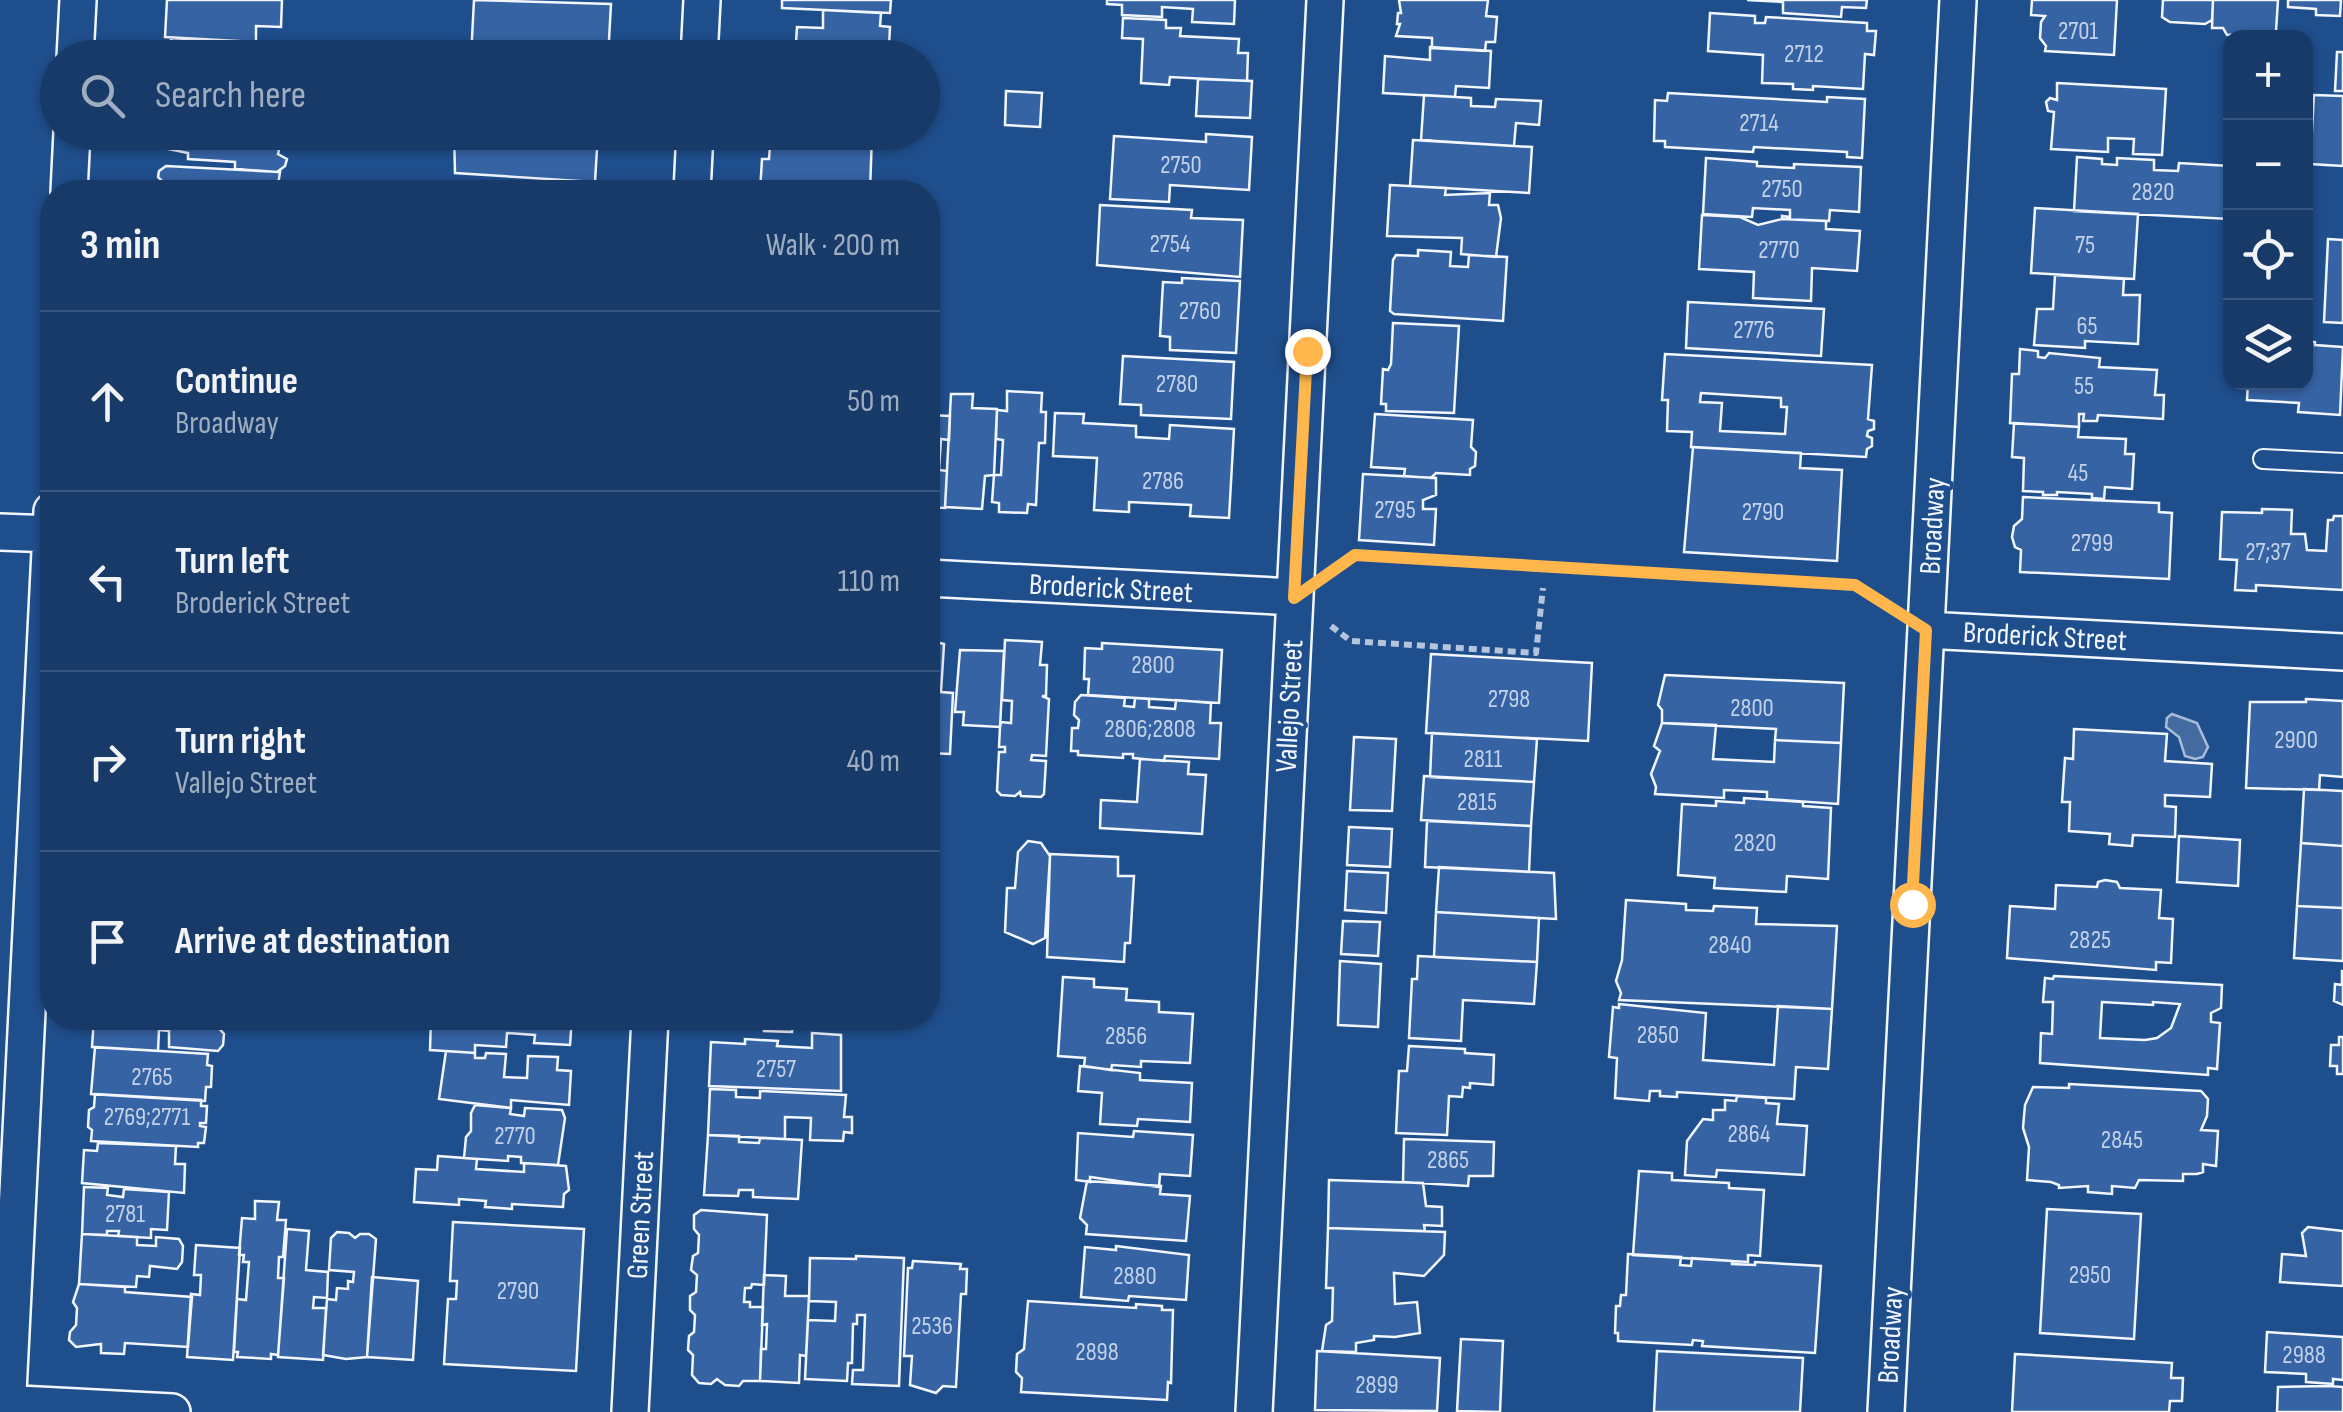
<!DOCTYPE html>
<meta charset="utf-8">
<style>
:root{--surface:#173a69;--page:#244571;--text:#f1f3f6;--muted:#9eadc0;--line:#36547d}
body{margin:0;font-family:"Sofia Sans Condensed",sans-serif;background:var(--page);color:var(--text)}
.controls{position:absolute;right:30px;top:30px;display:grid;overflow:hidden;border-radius:20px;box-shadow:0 2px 8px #0004}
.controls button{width:90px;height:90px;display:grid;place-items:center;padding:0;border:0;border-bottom:2px solid var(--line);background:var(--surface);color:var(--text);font:50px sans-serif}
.stop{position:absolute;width:30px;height:30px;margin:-22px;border:8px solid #ffb74d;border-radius:50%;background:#fff}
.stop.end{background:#ffb74d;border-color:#fff;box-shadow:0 2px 10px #0008}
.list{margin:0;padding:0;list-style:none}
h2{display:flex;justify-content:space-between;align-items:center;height:130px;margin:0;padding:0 40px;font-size:42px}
h2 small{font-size:32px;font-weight:400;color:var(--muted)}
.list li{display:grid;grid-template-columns:65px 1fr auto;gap:30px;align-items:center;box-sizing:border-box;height:180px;padding:0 40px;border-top:2px solid var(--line)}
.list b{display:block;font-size:38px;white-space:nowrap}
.list p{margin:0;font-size:32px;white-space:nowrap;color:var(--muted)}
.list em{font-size:32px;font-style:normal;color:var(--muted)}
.icon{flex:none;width:55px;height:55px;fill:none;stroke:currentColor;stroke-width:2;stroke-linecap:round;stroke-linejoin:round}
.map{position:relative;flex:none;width:2343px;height:1412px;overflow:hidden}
.search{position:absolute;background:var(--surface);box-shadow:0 2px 8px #0004;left:40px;top:40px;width:900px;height:110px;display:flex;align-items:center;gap:25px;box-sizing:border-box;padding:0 35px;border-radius:55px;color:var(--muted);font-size:38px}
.panel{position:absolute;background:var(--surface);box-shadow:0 2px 8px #0004;left:40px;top:180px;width:900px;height:850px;border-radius:40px}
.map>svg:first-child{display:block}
.water{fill:#446ba0;stroke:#a8bbd7;stroke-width:2.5}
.building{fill:#3563a3;stroke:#f2f6ff;stroke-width:2.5;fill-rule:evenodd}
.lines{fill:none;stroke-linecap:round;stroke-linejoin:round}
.lane-casing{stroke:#f2f6ff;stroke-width:22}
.street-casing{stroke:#f2f6ff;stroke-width:40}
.path{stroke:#b3c4dc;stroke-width:6;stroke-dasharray:8 5;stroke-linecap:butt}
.lane{stroke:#1f4e8c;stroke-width:18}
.street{stroke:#1f4e8c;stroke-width:35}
.route{stroke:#ffb74d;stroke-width:12}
.labels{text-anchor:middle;stroke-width:8;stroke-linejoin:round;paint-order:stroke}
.number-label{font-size:25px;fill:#c3d1e8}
.street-label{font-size:30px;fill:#f2f6ff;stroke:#1f4e8c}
</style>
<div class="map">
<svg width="2343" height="1412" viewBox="0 0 2343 1412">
<rect width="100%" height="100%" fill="#1f4e8c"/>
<path class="water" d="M 2172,714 L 2197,723 L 2208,747 L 2203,757 L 2195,759 L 2185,756 L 2179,737 L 2166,727 L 2167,718 Z"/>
<path class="building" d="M 167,0 L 282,0 L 281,27 L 256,26 L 256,42 L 165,37 Z
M 474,0 L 611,4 L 608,58 L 561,58 L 561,54 L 533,52 L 512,53 L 512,58 L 471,57 Z
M 782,0 L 891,0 L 890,13 L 782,8 Z
M 1107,0 L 1235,0 L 1234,24 L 1192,22 L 1193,9 L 1162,7 L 1162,17 L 1122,15 L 1122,5 L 1107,4 Z
M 1399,0 L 1488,0 L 1486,16 L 1497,17 L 1495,42 L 1486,42 L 1485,51 L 1432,48 L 1432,38 L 1396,36 L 1400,24 L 1397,24 L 1398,13 L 1401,13 Z
M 1747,0 L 1867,0 L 1866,8 L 1842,7 L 1841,17 L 1783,13 L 1783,2 Z
M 2032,0 L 2117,0 L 2114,55 L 2045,51 L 2046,46 L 2040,38 L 2041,22 L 2045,16 L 2031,15 Z
M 2163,0 L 2213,0 L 2212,20 L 2205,24 L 2170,22 L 2162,17 Z
M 2213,0 L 2278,0 L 2276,31 L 2268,37 L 2249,36 L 2245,33 L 2227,35 L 2223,28 L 2212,28 Z
M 2288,0 L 2341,0 L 2340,16 L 2316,15 L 2316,9 L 2288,7 Z
M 823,10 L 881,13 L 880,26 L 890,27 L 889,46 L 905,47 L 904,58 L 795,58 L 797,27 L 823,28 Z
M 1710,13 L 1755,16 L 1755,23 L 1765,23 L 1766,17 L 1867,23 L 1867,31 L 1876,31 L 1874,55 L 1865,54 L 1863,89 L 1813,86 L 1813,90 L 1793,89 L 1793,84 L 1762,83 L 1763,55 L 1708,51 Z
M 1123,18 L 1166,20 L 1166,28 L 1181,28 L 1180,36 L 1239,39 L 1238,53 L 1248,53 L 1247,81 L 1170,77 L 1169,85 L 1141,83 L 1143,39 L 1122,38 Z
M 171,38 L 285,45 L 284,58 L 170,57 L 163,51 L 164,45 L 171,41 Z
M 1430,47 L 1491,51 L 1489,88 L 1456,86 L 1455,97 L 1383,93 L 1385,56 L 1430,60 Z
M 2337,52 L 2343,52 L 2343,91 L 2335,91 Z
M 1198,79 L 1252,81 L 1250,118 L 1196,116 Z
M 2057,83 L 2166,89 L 2162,155 L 2133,154 L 2134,139 L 2108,138 L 2108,152 L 2051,149 L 2054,112 L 2048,111 L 2046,102 L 2050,98 L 2057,100 Z
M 1006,91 L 1042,93 L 1040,127 L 1005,125 Z
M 1668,93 L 1827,102 L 1827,97 L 1865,99 L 1862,158 L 1847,157 L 1847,152 L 1754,147 L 1753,152 L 1665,147 L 1665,141 L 1654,141 L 1655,100 L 1667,101 Z
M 1424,95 L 1471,98 L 1471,106 L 1495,107 L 1496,99 L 1541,101 L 1539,125 L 1516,123 L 1514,146 L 1421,140 Z
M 2314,95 L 2343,96 L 2343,166 L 2310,164 Z
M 234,132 L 286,132 L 279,140 L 234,137 Z
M 454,132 L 598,132 L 595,182 L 455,173 Z
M 771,132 L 872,134 L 870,192 L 836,192 L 837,184 L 812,183 L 812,192 L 760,192 L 762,159 L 769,159 Z
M 166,133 L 281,140 L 278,154 L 287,159 L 285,166 L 277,172 L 235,169 L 235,162 L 188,159 L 188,153 L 159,147 Z
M 1206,134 L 1252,137 L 1249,190 L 1170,185 L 1169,202 L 1110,199 L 1114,136 L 1206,142 Z
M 1413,140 L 1532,147 L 1529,193 L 1410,186 Z
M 2077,157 L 2102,159 L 2102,164 L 2117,165 L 2117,158 L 2154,160 L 2154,170 L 2178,171 L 2179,163 L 2230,166 L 2230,219 L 2074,211 Z
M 1706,158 L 1757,162 L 1757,166 L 1794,168 L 1794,164 L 1861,167 L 1859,212 L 1830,210 L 1829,221 L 1782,219 L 1782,216 L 1790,217 L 1790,210 L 1753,208 L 1752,217 L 1703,214 Z
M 166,166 L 280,172 L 278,185 L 286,192 L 188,191 L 188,185 L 165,184 L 158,177 L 159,171 Z
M 1390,185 L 1446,188 L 1445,195 L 1490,193 L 1489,205 L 1498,205 L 1501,218 L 1496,257 L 1461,254 L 1462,238 L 1387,236 Z
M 507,188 L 561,190 L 561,192 L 504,192 Z
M 1100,205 L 1192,210 L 1191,218 L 1243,220 L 1240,277 L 1097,265 Z
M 2035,208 L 2138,214 L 2134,279 L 2031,273 Z
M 1702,215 L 1740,217 L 1758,225 L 1782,219 L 1826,221 L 1826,229 L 1860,231 L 1857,271 L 1812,268 L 1811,301 L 1753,298 L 1754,272 L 1699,269 Z
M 2328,239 L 2343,240 L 2343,323 L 2324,322 Z
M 1418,250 L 1451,252 L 1450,266 L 1468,267 L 1469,255 L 1507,257 L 1503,321 L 1394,314 L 1390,311 L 1393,260 L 1396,255 L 1418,256 Z
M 2055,275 L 2124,279 L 2123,295 L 2140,295 L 2138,344 L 2085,341 L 2085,348 L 2034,345 L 2037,309 L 2053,309 Z
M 1182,278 L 1240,281 L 1236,353 L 1170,350 L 1170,337 L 1160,336 L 1163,282 L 1182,283 Z
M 1688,302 L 1824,309 L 1821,356 L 1686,348 Z
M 1393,323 L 1459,326 L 1454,413 L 1386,411 L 1386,404 L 1381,404 L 1383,369 L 1388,370 L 1391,364 Z
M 2306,341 L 2315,342 L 2315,345 L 2343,347 L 2340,415 L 2298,412 L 2299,403 L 2247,400 L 2248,382 L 2306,382 Z
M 2020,349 L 2038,351 L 2038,357 L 2045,358 L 2049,353 L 2100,358 L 2099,367 L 2157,370 L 2155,395 L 2164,395 L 2163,419 L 2098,415 L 2097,421 L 2083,421 L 2084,414 L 2079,414 L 2079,427 L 2010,423 L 2012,374 L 2019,374 Z
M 1665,354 L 1872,365 L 1868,419 L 1874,421 L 1874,429 L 1868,431 L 1867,436 L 1872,438 L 1872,446 L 1867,449 L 1866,457 L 1691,447 L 1692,432 L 1667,431 L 1668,400 L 1662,400 ZM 1701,393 L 1781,398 L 1781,407 L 1787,407 L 1785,434 L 1720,431 L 1722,403 L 1700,402 Z
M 1123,356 L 1234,362 L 1231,419 L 1141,415 L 1141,405 L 1120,404 Z
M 1007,391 L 1042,393 L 1041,412 L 1046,412 L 1045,443 L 1039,443 L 1036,505 L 1028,504 L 1027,513 L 999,512 L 999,503 L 992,502 L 994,475 L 1001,475 L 1003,440 L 996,439 L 997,410 L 1007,411 Z
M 951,394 L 973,394 L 972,408 L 997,409 L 994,475 L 985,476 L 982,509 L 945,507 Z
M 1055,413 L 1084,414 L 1083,423 L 1136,426 L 1136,437 L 1169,439 L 1170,425 L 1234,429 L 1229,518 L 1190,516 L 1191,505 L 1129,502 L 1129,512 L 1094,510 L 1097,458 L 1053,456 Z
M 1375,414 L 1473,420 L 1471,447 L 1476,452 L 1475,466 L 1470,469 L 1470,475 L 1436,473 L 1431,478 L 1404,476 L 1405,469 L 1371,467 Z
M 928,415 L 950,416 L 949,440 L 941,439 L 939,470 L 947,471 L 945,508 L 928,507 Z
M 2014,423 L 2079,427 L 2078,437 L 2126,439 L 2125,454 L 2134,454 L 2132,489 L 2105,487 L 2104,499 L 2092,498 L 2092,494 L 2057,492 L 2057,495 L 2043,495 L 2043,492 L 2023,491 L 2024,458 L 2012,457 Z
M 1693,447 L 1801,453 L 1800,468 L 1842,470 L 1837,561 L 1684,552 Z
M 1363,474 L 1436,478 L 1436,495 L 1423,500 L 1423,509 L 1436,509 L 1434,545 L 1359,540 Z
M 2023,497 L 2159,503 L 2159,512 L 2172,513 L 2169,579 L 2020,572 L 2021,550 L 2015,547 L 2012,537 L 2014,526 L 2022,519 Z
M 2262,509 L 2292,510 L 2291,534 L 2305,534 L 2307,550 L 2326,551 L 2328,520 L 2333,520 L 2334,516 L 2343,516 L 2343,590 L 2256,585 L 2256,591 L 2235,590 L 2237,560 L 2220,559 L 2222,512 L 2262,513 Z
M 928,640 L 944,644 L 941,692 L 953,693 L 950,754 L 928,753 L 928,770 Z
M 1005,640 L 1042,642 L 1040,665 L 1047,665 L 1046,696 L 1042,696 L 1049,699 L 1046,756 L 1032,755 L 1031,760 L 1046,761 L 1044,794 L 1041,797 L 1021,796 L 1020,792 L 1015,796 L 1001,795 L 997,791 L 999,752 L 1005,752 L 1005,747 L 999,747 L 1000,727 L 1001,722 L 1011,723 L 1012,701 L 1002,700 Z
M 1102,643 L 1222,650 L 1219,703 L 1088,695 L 1089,679 L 1084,679 L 1085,648 L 1102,649 Z
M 960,650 L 1004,651 L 1000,727 L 963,725 L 964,712 L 955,712 Z
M 1431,654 L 1592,663 L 1588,741 L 1426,733 Z
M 1665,675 L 1844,683 L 1841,743 L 1775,740 L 1776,729 L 1662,723 L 1662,710 L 1658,705 Z
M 1081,695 L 1125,698 L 1124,706 L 1134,707 L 1135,698 L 1149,699 L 1149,707 L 1175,709 L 1176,700 L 1211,703 L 1210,723 L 1221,723 L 1219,759 L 1165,756 L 1164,761 L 1133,758 L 1133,754 L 1123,754 L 1123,758 L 1078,755 L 1078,751 L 1071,751 L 1072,728 L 1078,728 L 1079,720 L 1074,715 L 1075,702 Z
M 2306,699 L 2343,701 L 2343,777 L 2320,775 L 2319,790 L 2246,788 L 2250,702 L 2306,702 Z
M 1662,723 L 1716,725 L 1713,759 L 1774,762 L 1775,740 L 1841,743 L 1838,804 L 1767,799 L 1767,792 L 1724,790 L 1724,798 L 1655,794 L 1656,787 L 1651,774 L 1660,751 L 1654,746 Z
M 2074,729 L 2167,734 L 2165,761 L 2212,764 L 2210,797 L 2165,795 L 2165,806 L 2176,807 L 2175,837 L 2133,835 L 2132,846 L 2109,844 L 2110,834 L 2069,831 L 2070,802 L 2062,802 L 2065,758 L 2073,759 Z
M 1432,733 L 1537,739 L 1534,782 L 1430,777 Z
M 1354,737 L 1396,739 L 1392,811 L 1350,810 Z
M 1140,759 L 1189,762 L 1188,774 L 1206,775 L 1202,834 L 1100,828 L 1101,800 L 1137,802 Z
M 1424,776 L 1534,782 L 1531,826 L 1421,820 Z
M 2304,789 L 2343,791 L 2343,846 L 2301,843 Z
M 1744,798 L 1803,802 L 1803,806 L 1831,808 L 1828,879 L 1787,876 L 1786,892 L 1714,888 L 1715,878 L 1678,875 L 1682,804 L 1716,806 L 1716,801 L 1744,803 Z
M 1427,821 L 1531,826 L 1529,872 L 1425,867 Z
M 1349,827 L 1392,829 L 1390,867 L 1347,865 Z
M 2179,836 L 2240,840 L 2238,886 L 2177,882 Z
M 1028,841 L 1041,843 L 1050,856 L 1045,938 L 1033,944 L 1005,932 L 1007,888 L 1015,888 L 1018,852 Z
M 2301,843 L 2343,846 L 2343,908 L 2297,906 Z
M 1050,854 L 1118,857 L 1118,876 L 1134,876 L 1130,943 L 1125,943 L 1124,962 L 1047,957 Z
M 1439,867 L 1554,873 L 1556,919 L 1436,912 Z
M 1347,871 L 1388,873 L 1386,913 L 1345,910 Z
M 2105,880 L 2117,882 L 2120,888 L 2161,890 L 2159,918 L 2173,919 L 2171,963 L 2156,962 L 2156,970 L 2007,958 L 2010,906 L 2055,909 L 2056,885 L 2097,887 L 2098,882 Z
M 1626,900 L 1686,904 L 1686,910 L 1713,911 L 1714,906 L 1757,908 L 1756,924 L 1837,926 L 1832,1009 L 1619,1000 L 1621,993 L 1616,981 L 1622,960 Z
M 2297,906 L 2343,908 L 2343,961 L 2294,958 Z
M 1436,912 L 1539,918 L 1537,962 L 1434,957 Z
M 1343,921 L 1380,922 L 1378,956 L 1341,954 Z
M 1418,956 L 1537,962 L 1534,1004 L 1463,1000 L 1461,1041 L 1409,1038 L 1412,979 L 1417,979 Z
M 1340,961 L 1381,964 L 1378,1027 L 1338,1025 Z
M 2342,971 L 2343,971 L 2343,1005 L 2334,1001 L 2335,984 L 2342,985 Z
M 2054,976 L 2222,985 L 2221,1008 L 2211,1013 L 2211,1022 L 2220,1023 L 2217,1069 L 2208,1068 L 2208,1075 L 2040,1063 L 2041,1033 L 2052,1034 L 2053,1002 L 2043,1002 L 2045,978 L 2053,979 ZM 2102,1002 L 2153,1005 L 2153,1002 L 2180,1004 L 2171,1028 L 2157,1038 L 2145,1040 L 2100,1038 Z
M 1063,977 L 1094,979 L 1094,987 L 1127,989 L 1126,1000 L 1159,1002 L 1159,1012 L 1193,1014 L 1190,1063 L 1141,1061 L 1141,1067 L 1112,1065 L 1111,1070 L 1084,1066 L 1085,1058 L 1058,1056 Z
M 1619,1004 L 1706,1013 L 1703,1060 L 1774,1065 L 1778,1006 L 1832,1009 L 1828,1069 L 1796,1067 L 1794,1099 L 1677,1092 L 1677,1097 L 1660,1096 L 1660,1091 L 1650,1091 L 1649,1101 L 1615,1098 L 1617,1058 L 1609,1057 L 1613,1007 L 1619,1008 Z
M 94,1018 L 224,1018 L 217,1026 L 224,1034 L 223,1045 L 218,1051 L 169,1047 L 169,1031 L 159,1030 L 158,1051 L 92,1047 Z
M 336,1018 L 372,1018 L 372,1023 L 335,1022 Z
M 431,1018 L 572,1018 L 570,1045 L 534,1043 L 535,1035 L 507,1033 L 506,1047 L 475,1045 L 475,1053 L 430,1050 Z
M 765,1018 L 793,1018 L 792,1032 L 764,1031 Z
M 812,1033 L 841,1035 L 841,1091 L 709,1086 L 711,1042 L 745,1044 L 745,1039 L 778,1041 L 777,1046 L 812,1048 Z
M 2339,1037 L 2343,1037 L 2343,1074 L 2337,1074 L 2337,1066 L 2330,1066 L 2331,1045 L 2339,1045 Z
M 1409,1046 L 1465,1049 L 1465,1053 L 1494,1055 L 1493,1085 L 1470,1083 L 1470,1088 L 1463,1087 L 1462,1097 L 1449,1096 L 1447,1135 L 1396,1133 L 1399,1071 L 1407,1071 Z
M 95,1047 L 208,1054 L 207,1065 L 212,1066 L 211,1087 L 206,1087 L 205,1101 L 91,1094 Z
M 446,1051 L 475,1053 L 475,1058 L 485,1058 L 486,1053 L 506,1054 L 504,1077 L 527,1078 L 528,1056 L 558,1057 L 557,1070 L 571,1071 L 569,1105 L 511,1100 L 511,1108 L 439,1099 Z
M 1080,1066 L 1140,1073 L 1140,1080 L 1192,1083 L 1190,1122 L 1138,1119 L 1137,1126 L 1100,1124 L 1102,1093 L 1078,1091 Z
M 2069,1084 L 2201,1091 L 2208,1099 L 2207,1116 L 2201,1130 L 2218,1131 L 2216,1166 L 2203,1164 L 2203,1172 L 2197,1174 L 2183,1174 L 2183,1181 L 2139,1180 L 2135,1188 L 2112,1186 L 2112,1194 L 2088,1192 L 2088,1186 L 2059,1188 L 2059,1185 L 2051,1182 L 2027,1180 L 2029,1147 L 2023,1128 L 2025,1105 L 2033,1087 L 2069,1088 Z
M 710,1089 L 736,1090 L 736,1097 L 760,1098 L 760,1091 L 846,1095 L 844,1117 L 852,1117 L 852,1133 L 844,1132 L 843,1141 L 810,1140 L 811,1118 L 785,1117 L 785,1139 L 708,1135 Z
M 95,1094 L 201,1100 L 201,1106 L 207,1106 L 206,1123 L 200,1123 L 200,1126 L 206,1127 L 204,1143 L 198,1143 L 198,1147 L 91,1141 L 92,1130 L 88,1127 L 89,1110 L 94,1107 Z
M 1737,1096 L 1766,1098 L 1766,1103 L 1779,1104 L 1777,1124 L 1807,1126 L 1804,1175 L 1717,1170 L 1716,1177 L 1685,1175 L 1687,1141 L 1703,1119 L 1713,1120 L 1713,1110 L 1725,1110 L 1725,1100 L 1736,1101 Z
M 475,1105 L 511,1108 L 510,1114 L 524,1116 L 525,1108 L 562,1110 L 565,1118 L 558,1165 L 521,1163 L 521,1157 L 508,1156 L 508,1161 L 464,1158 L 466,1137 L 471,1131 L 471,1113 Z
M 1134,1131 L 1193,1135 L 1190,1176 L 1160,1174 L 1159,1187 L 1090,1177 L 1090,1182 L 1076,1180 L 1078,1133 L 1133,1137 Z
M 708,1135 L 739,1136 L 739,1142 L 759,1143 L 760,1138 L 802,1140 L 798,1199 L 753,1197 L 753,1190 L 739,1190 L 738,1196 L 704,1195 Z
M 1404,1139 L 1494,1142 L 1493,1176 L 1469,1176 L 1468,1186 L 1403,1182 Z
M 98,1143 L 176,1146 L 175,1164 L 185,1164 L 184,1193 L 82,1183 L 84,1150 L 97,1151 Z
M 438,1156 L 477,1159 L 476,1169 L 524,1172 L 524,1163 L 566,1166 L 569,1190 L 564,1194 L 563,1207 L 512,1204 L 512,1209 L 485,1207 L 486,1201 L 459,1199 L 459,1205 L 414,1202 L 416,1169 L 437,1170 Z
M 1639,1171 L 1672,1173 L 1672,1180 L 1729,1183 L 1729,1188 L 1764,1190 L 1760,1256 L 1748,1255 L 1748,1262 L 1633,1255 Z
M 1329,1180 L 1423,1183 L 1426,1206 L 1442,1207 L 1442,1226 L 1424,1225 L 1425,1231 L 1328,1228 Z
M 1087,1181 L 1161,1186 L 1160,1194 L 1190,1196 L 1186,1241 L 1086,1234 L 1087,1225 L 1080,1218 Z
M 84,1187 L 108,1188 L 107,1195 L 123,1197 L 124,1189 L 169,1192 L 167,1230 L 151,1229 L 151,1238 L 118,1236 L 119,1231 L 107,1231 L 107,1235 L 82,1234 Z
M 255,1201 L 279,1202 L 277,1220 L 286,1220 L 283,1257 L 279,1257 L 278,1278 L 284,1278 L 278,1355 L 271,1354 L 271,1359 L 237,1357 L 238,1352 L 234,1352 L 237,1299 L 246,1300 L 249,1262 L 243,1262 L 244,1255 L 239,1255 L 242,1218 L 255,1219 Z
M 2047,1209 L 2141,1214 L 2134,1339 L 2040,1333 Z
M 701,1210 L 767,1215 L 764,1285 L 752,1284 L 751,1288 L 745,1288 L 744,1302 L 750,1302 L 750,1307 L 763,1307 L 760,1381 L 743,1381 L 739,1386 L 725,1385 L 717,1379 L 711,1384 L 699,1383 L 692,1375 L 693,1355 L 688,1350 L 689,1336 L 694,1332 L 695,1315 L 690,1310 L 690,1296 L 696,1292 L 697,1275 L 691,1270 L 693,1256 L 698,1253 L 699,1235 L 694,1229 L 694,1215 Z
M 453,1222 L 584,1229 L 576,1371 L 444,1364 L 448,1299 L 456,1299 L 457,1281 L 450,1281 Z
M 2308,1227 L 2343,1231 L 2343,1286 L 2280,1282 L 2282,1254 L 2306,1256 L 2302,1233 Z
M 1328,1228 L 1445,1232 L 1444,1255 L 1424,1276 L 1394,1273 L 1395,1304 L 1417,1302 L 1420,1333 L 1395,1337 L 1374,1336 L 1374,1340 L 1356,1343 L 1356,1352 L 1322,1351 L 1326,1325 L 1332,1321 L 1333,1288 L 1326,1288 Z
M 287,1229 L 309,1231 L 306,1270 L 328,1272 L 327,1298 L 314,1297 L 313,1308 L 326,1308 L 323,1360 L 278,1357 Z
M 337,1232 L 349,1233 L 355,1238 L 360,1234 L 369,1234 L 376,1239 L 367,1357 L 346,1359 L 323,1355 L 327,1299 L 336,1300 L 337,1288 L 348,1289 L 348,1281 L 353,1282 L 354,1272 L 329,1270 L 331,1238 Z
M 82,1234 L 137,1237 L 137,1245 L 156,1246 L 156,1237 L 179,1239 L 183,1246 L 182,1262 L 177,1269 L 150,1266 L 149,1277 L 137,1276 L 136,1287 L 79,1284 Z
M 196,1245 L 240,1248 L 233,1360 L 187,1357 L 191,1294 L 200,1295 L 201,1275 L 194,1275 Z
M 1116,1246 L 1189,1255 L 1186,1300 L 1129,1296 L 1128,1301 L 1081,1297 L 1085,1247 L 1116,1250 Z
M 1628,1254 L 1681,1257 L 1680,1265 L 1691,1266 L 1692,1258 L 1732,1261 L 1732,1264 L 1755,1265 L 1755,1262 L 1821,1266 L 1815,1353 L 1702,1346 L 1703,1341 L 1693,1340 L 1692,1345 L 1618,1341 L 1618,1333 L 1615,1333 L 1616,1306 L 1620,1306 L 1621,1295 L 1626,1295 Z
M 856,1256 L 904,1258 L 899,1386 L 852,1384 L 853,1370 L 863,1370 L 865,1315 L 857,1315 L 857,1324 L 853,1324 L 852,1363 L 848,1363 L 847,1381 L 805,1379 L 808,1320 L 835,1321 L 836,1302 L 809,1301 L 810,1258 L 856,1259 Z
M 913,1261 L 961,1264 L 960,1269 L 967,1269 L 966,1294 L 961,1294 L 956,1387 L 943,1386 L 936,1393 L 910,1385 L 912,1356 L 904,1356 L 908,1268 L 912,1268 Z
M 764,1275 L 786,1276 L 785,1296 L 809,1296 L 806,1356 L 800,1355 L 799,1383 L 760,1381 L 761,1349 L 766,1349 L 767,1324 L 762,1325 Z
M 372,1277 L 418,1281 L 413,1360 L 367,1357 Z
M 79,1284 L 125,1287 L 125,1292 L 192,1297 L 188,1347 L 125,1343 L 124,1354 L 101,1353 L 101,1344 L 76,1347 L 69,1340 L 70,1332 L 76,1325 L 77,1308 L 73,1302 Z
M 1028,1301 L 1136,1308 L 1136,1304 L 1162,1306 L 1162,1310 L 1173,1310 L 1171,1383 L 1168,1382 L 1167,1400 L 1021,1392 L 1022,1378 L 1016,1372 L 1017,1354 L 1024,1349 Z
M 2267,1332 L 2343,1337 L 2343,1380 L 2333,1379 L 2333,1384 L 2306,1382 L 2306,1374 L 2265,1372 Z
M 1461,1339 L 1503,1341 L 1500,1412 L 1457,1411 Z
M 1317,1351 L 1440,1358 L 1437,1411 L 1315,1410 Z
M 1657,1351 L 1803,1358 L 1800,1412 L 1654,1412 Z
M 2015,1354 L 2172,1363 L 2171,1378 L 2183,1378 L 2182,1401 L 2170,1401 L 2169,1412 L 2012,1412 Z
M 2328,1386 L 2343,1387 L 2343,1412 L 2277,1412 L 2278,1387 Z"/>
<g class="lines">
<defs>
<path id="lane" d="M 2263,459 L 2343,463"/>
<path id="street" d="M 75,58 L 78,0
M 699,58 L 702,0
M 69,192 L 72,132
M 692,192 L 695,132
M 0,532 L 52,534
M 928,578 L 1295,597
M 1926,630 L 2343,652
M 0,1403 L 172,1412
M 7,1412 L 52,511
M 630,1412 L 650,1018
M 1254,1412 L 1325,0
M 1886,1412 L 1958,0"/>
</defs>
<use href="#lane" class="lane-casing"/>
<use href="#street" class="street-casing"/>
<path class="path" d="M 1332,571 L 1355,555 L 1855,585 L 1892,608
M 1331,626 L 1351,641 L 1536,653 L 1543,588"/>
<use href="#lane" class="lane"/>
<use href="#street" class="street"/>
</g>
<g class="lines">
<path class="route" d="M 1307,351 L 1294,598 L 1355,555 L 1855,585 L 1926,630 L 1912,904"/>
</g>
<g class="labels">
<g class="number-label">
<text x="2078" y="39">2701</text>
<text x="1804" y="62">2712</text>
<text x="1759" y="131">2714</text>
<text x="1181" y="173">2750</text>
<text x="1782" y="197">2750</text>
<text x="2153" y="200">2820</text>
<text x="1170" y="252">2754</text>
<text x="2085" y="253">75</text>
<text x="1779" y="258">2770</text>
<text x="1200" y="319">2760</text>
<text x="2087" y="334">65</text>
<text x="1754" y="338">2776</text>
<text x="1177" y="392">2780</text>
<text x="2084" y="394">55</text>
<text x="2078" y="481">45</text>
<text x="1163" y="489">2786</text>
<text x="1395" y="518">2795</text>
<text x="1763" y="520">2790</text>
<text x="2092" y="551">2799</text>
<text x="2268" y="560">27;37</text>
<text x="1153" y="673">2800</text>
<text x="1509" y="707">2798</text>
<text x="1752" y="716">2800</text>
<text x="1150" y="737">2806;2808</text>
<text x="2296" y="748">2900</text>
<text x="1483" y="767">2811</text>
<text x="1477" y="810">2815</text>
<text x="1755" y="851">2820</text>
<text x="2090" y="948">2825</text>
<text x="1730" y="953">2840</text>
<text x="1658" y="1043">2850</text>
<text x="1126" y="1044">2856</text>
<text x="776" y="1077">2757</text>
<text x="152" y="1085">2765</text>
<text x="147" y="1125">2769;2771</text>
<text x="1749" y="1142">2864</text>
<text x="515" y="1144">2770</text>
<text x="2122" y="1148">2845</text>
<text x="1448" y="1168">2865</text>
<text x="125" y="1222">2781</text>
<text x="2090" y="1283">2950</text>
<text x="1135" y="1284">2880</text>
<text x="518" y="1299">2790</text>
<text x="932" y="1334">2536</text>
<text x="1097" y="1360">2898</text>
<text x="2304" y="1363">2988</text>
<text x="1377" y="1393">2899</text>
</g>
<g class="street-label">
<text transform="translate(1932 526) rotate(-87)" y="10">Broadway</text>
<text transform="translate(1111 588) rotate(3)" y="10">Broderick Street</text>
<text transform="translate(2045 636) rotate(3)" y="10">Broderick Street</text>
<text transform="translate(1289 706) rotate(-87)" y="10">Vallejo Street</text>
<text transform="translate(640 1215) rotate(-87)" y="10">Green Street</text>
<text transform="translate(1890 1335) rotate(-87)" y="10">Broadway</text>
</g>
</g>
</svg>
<div class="controls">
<button>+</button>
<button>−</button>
<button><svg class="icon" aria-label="locate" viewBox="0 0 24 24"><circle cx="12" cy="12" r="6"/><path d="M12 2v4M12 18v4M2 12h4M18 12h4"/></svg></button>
<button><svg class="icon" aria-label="layers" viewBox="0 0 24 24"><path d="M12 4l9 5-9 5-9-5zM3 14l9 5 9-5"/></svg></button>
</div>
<div class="stop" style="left:1912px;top:904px"></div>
<div class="stop end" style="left:1307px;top:351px"></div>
<div class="search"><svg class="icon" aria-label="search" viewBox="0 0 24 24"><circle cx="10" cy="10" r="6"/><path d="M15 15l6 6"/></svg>Search here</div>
<section class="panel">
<h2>3 min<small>Walk · 200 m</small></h2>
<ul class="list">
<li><svg class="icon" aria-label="ahead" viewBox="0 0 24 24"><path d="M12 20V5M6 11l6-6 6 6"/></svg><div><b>Continue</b><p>Broadway</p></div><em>50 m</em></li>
<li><svg class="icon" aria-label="left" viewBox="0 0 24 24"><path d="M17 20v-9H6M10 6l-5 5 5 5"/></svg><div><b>Turn left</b><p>Broderick Street</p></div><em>110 m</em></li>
<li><svg class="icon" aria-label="right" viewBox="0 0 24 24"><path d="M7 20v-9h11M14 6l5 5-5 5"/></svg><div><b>Turn right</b><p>Vallejo Street</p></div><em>40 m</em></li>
<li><svg class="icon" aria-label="arrive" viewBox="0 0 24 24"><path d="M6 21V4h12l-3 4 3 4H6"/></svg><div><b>Arrive at destination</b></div></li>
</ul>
</section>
</div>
